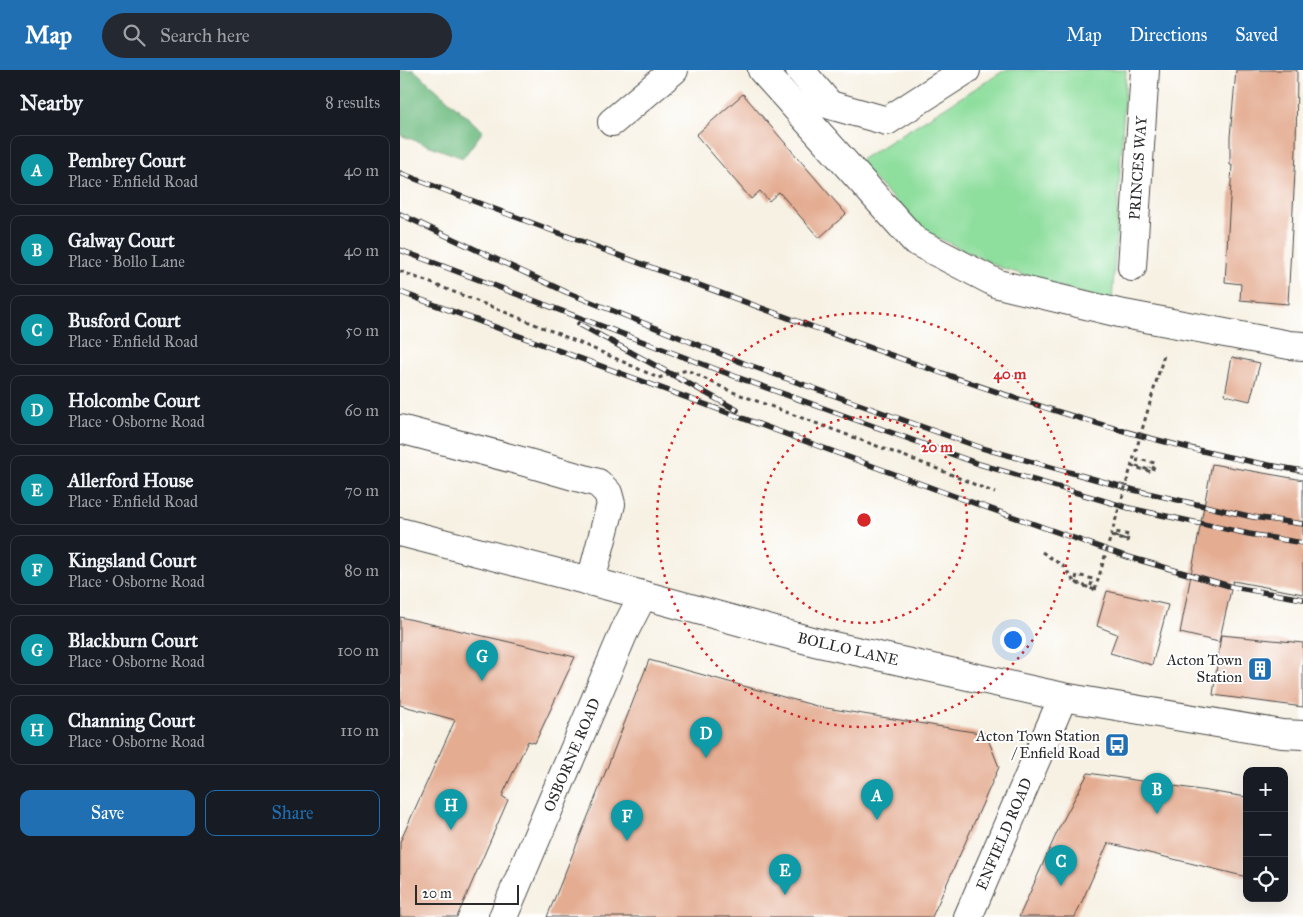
<!DOCTYPE html>
<meta charset="utf-8">
<style>
:root{--surface:#171b24;--page:#242831;--text:#f1f3f6;--muted:#9ea1a6;--line:#363941;--accent:#1f6fb2}
body{margin:0;font-family:"IM FELL Great Primer",serif;background:var(--page);color:var(--text)}
.controls{position:absolute;right:15px;bottom:15px;display:grid;overflow:hidden;border-radius:10px;box-shadow:0 5px 20px #0002}
.controls button{width:45px;height:45px;display:grid;place-items:center;padding:0;border:0;border-bottom:1px solid var(--line);background:var(--surface);color:var(--text);font:25px sans-serif}
.scale{position:absolute;left:15px;bottom:12px;width:104px;box-sizing:border-box;padding-left:5px;border:2px solid #2b2b2b;border-top:0;font-size:14px;line-height:18px;white-space:nowrap;color:#2b2b2b;-webkit-text-stroke:4px #fff;paint-order:stroke}
.you{position:absolute;left:612px;top:569px;width:18px;height:18px;margin:-12px;border:4px solid #fff;border-radius:50%;background:#1a73e8;box-shadow:0 0 0 8px #1a73e833}
.badge{display:grid;place-items:center;width:32px;height:32px;border-radius:50%;background:var(--accent);color:#fff;font-size:16px;font-weight:700}
.pin{position:absolute;translate:-50% -41px;filter:drop-shadow(0 1px 2px #0008)}
.pin::after{content:'';position:absolute;top:26px;width:18px;height:15px;background:inherit;clip-path:polygon(0 0,100% 0,50% 100%)}
.list{margin:0;padding:0;list-style:none}
h2{display:flex;justify-content:space-between;align-items:center;height:65px;margin:0;padding:0 20px;font-size:21px}
h2 small{font-size:16px;font-weight:400;color:var(--muted)}
.list li{display:grid;grid-template-columns:32px 1fr auto;gap:15px;align-items:center;box-sizing:border-box;height:70px;margin:0 10px 10px;padding:0 10px;border:1px solid var(--line);border-radius:10px}
.list b{display:block;font-size:19px;white-space:nowrap}
.list p{margin:0;font-size:16px;white-space:nowrap;color:var(--muted)}
.list em{font-size:16px;font-style:normal;color:var(--muted)}
.actions{display:flex;gap:10px;padding:15px 20px}
.actions a{flex:1;padding:11px 0;border:1px solid var(--accent);border-radius:10px;text-align:center;font-size:18px;color:var(--accent)}
.actions .main{background:var(--accent);color:#fff}
.icon{flex:none;width:28px;height:28px;fill:none;stroke:currentColor;stroke-width:2;stroke-linecap:round;stroke-linejoin:round}
.map{position:relative;flex:none;width:903px;height:847px;overflow:hidden}
header{display:flex;align-items:center;gap:30px;box-sizing:border-box;height:70px;padding:0 25px;background:var(--accent);color:#fff}
header strong{font-size:24px}
nav{display:flex;gap:28px;margin-inline-start:auto;font-size:18px}
.search{width:350px;height:45px;background:var(--page);display:flex;align-items:center;gap:12px;box-sizing:border-box;padding:0 18px;border-radius:28px;color:var(--muted);font-size:19px}
main{display:flex}
aside{flex:1;background:var(--surface)}
.map>svg:first-child{display:block}
.green{fill:#8ede9d;stroke:#5c8464}
.forest{fill:#72bd84;stroke:#4e7458}
.building{fill:#e4ac91}
.lines{fill:none;stroke-linecap:round;stroke-linejoin:round}
.minor-casing{stroke:#4a4947;stroke-width:30}
.path{stroke:#4a4947;stroke-width:3;stroke-dasharray:4 4;stroke-linecap:butt}
.minor{stroke:#fff;stroke-width:28}
.rail-casing{stroke:#2b2b2b;stroke-width:5.5}
.rail{stroke:#fff;stroke-width:4;stroke-dasharray:11;stroke-linecap:butt}
.path-bridge{stroke:#4a4947;stroke-width:3;stroke-dasharray:4 4;stroke-linecap:butt}
.ring{fill:none;stroke:#d62828;stroke-width:2.5;stroke-dasharray:2.5 5}
.labels{text-anchor:middle;stroke-width:4;stroke-linejoin:round;paint-order:stroke}
.street-label{font-size:15px;fill:#2b2b2b;stroke:#fff}
.poi-label{font-size:15px;fill:#2b2b2b;stroke:#fff;text-anchor:end}
.centre{fill:#d62828;stroke:#fff;stroke-width:2.5}
.ring-label{font-size:15px;text-anchor:middle;font-weight:bold;fill:#d62828;stroke:#fff;stroke-width:4;stroke-linejoin:round;paint-order:stroke}
</style>
<header>
<strong>Map</strong>
<div class="search"><svg class="icon" aria-label="search" viewBox="0 0 24 24"><circle cx="10" cy="10" r="6"/><path d="M15 15l6 6"/></svg>Search here</div>
<nav><a>Map</a><a>Directions</a><a>Saved</a></nav>
</header>
<main>
<aside>
<h2>Nearby<small>8 results</small></h2>
<ul class="list">
<li><span class="badge" style="background:#0f9aa8">A</span><div><b>Pembrey Court</b><p>Place · Enfield Road</p></div><em>40 m</em></li>
<li><span class="badge" style="background:#0f9aa8">B</span><div><b>Galway Court</b><p>Place · Bollo Lane</p></div><em>40 m</em></li>
<li><span class="badge" style="background:#0f9aa8">C</span><div><b>Busford Court</b><p>Place · Enfield Road</p></div><em>50 m</em></li>
<li><span class="badge" style="background:#0f9aa8">D</span><div><b>Holcombe Court</b><p>Place · Osborne Road</p></div><em>60 m</em></li>
<li><span class="badge" style="background:#0f9aa8">E</span><div><b>Allerford House</b><p>Place · Enfield Road</p></div><em>70 m</em></li>
<li><span class="badge" style="background:#0f9aa8">F</span><div><b>Kingsland Court</b><p>Place · Osborne Road</p></div><em>80 m</em></li>
<li><span class="badge" style="background:#0f9aa8">G</span><div><b>Blackburn Court</b><p>Place · Osborne Road</p></div><em>100 m</em></li>
<li><span class="badge" style="background:#0f9aa8">H</span><div><b>Channing Court</b><p>Place · Osborne Road</p></div><em>110 m</em></li>
</ul>
<div class="actions"><a class="main">Save</a><a>Share</a></div>
</aside>
<div class="map">
<svg width="903" height="847" viewBox="0 0 903 847">
<rect width="100%" height="100%" fill="#fff"/>
<filter id="ink" filterUnits="userSpaceOnUse"><feTurbulence type="fractalNoise" baseFrequency=".02" numOctaves="2"/><feDisplacementMap in="SourceGraphic" scale="10" xChannelSelector="R" yChannelSelector="G"/><feConvolveMatrix kernelMatrix="1 2 1 2 8 2 1 2 1" color-interpolation-filters="sRGB"/></filter>
<filter id="wash" filterUnits="userSpaceOnUse"><feTurbulence type="fractalNoise" baseFrequency=".0096" numOctaves="4" result="noise"/><feDisplacementMap in="SourceGraphic" scale="20" xChannelSelector="R" yChannelSelector="G"/><feGaussianBlur stdDeviation="1.12" result="paint"/><feColorMatrix in="noise" values="0 0 0 0 0 0 0 0 0 0 0 0 0 0 0 0 0 1.4 0 .05"/><feComposite in="paint" operator="in"/></filter>
<g filter="url(#wash)">
<rect width="100%" height="100%" fill="#f7f1e3"/>
<path class="green" d="M 605,0 L 726,0 L 712,233 L 599,197 L 526,162 L 457,92 Z"/>
<path class="forest" d="M 0,0 L 14,0 L 83,61 L 63,88 L 0,65 Z"/>
<g id="blocks">
<path class="building" d="M 836,0 L 897,0 L 896,82 L 888,234 L 840,230 L 841,214 L 825,212 L 832,95 L 830,95 L 830,67 Z
M 343,24 L 446,144 L 419,168 L 379,122 L 369,131 L 360,121 L 351,129 L 296,65 Z
M 832,287 L 860,293 L 850,331 L 825,325 Z
M 812,394 L 903,410 L 903,524 L 833,511 L 819,572 L 780,563 Z
M 707,521 L 768,535 L 752,595 L 710,583 L 717,564 L 697,556 Z
M 0,547 L 175,587 L 135,673 L 128,671 L 102,726 L 108,730 L 57,847 L 0,847 L 0,772 L 55,650 L 0,635 Z
M 821,565 L 903,573 L 903,637 L 813,625 Z
M 249,590 L 420,637 L 586,664 L 599,697 L 532,847 L 147,847 L 191,739 Z
M 688,703 L 847,727 L 847,807 L 708,773 L 675,847 L 619,847 L 659,758 Z"/>
</g>
</g>
<g filter="url(#ink)">
<use href="#blocks" fill-opacity="0" stroke="#4a4947" stroke-width="1"/>
<g class="lines">
<defs>
<path id="minor" d="M 362,0 L 515,171 L 598,214 L 719,243 L 889,275 L 903,276
M 400,0 L 430,35 L 487,51 L 566,0
M 212,52 L 274,0
M 732,197 L 745,0
M 0,359 L 125,392 L 198,413 L 208,423 L 211,434 L 191,511
M 0,462 L 243,525 L 415,572 L 663,627 L 882,664 L 903,665
M 103,847 L 224,562 L 243,525
M 568,847 L 663,627"/>
</defs>
<use href="#minor" class="minor-casing"/>
<path class="path" d="M 0,201 C 87,235 174,268 258,308 L 287,300 L 330,321 L 533,397 L 595,423
M 731,396 L 752,402 L 755,393 L 738,389 L 736,396 L 749,400 L 750,397
M 711,466 L 727,471 L 729,465 L 716,462 L 715,466 L 726,470 L 727,466
M 642,482 L 663,496 L 675,513 L 690,518 L 693,509 L 677,505 L 675,512 L 695,520"/>
<use href="#minor" class="minor"/>
<defs>
<path id="rail" d="M 0,103 C 137,156 275,206 413,257 C 573,315 734,374 903,401
M 0,144 L 166,222 L 346,294 L 582,378 L 734,420 L 853,447 L 903,454
M 0,180 L 342,309 L 579,394 L 729,438 L 849,464 L 903,473
M 0,222 L 554,426 L 725,486 L 833,517 L 903,529
M 179,254 L 337,340"/>
</defs>
<use href="#rail" class="rail-casing"/>
<use href="#rail" class="rail"/>
<path class="path-bridge" d="M 695,520 L 764,285"/>
</g>
</g>
<g class="ring">
<circle cx="464" cy="450" r="103"/>
<circle cx="464" cy="450" r="207"/>
</g>
<defs>
<symbol id="building-square" viewBox="-11 -11 22 22"><rect x="-9" y="-9" width="18" height="18" rx="4" fill="#1f6fb2" stroke="#fff"/><path d="M-4-6H4V6H1V3H-1V6H-4ZM-2.5-4.3h1.7v1.8h-1.7ZM.8-4.3h1.7v1.8H.8ZM-2.5-1h1.7V.8h-1.7ZM.8-1h1.7V.8H.8Z" fill="#fff"/></symbol>
<symbol id="bus-square" viewBox="-11 -11 22 22"><rect x="-9" y="-9" width="18" height="18" rx="4" fill="#1f6fb2" stroke="#fff"/><path d="M-5-6H5V4H4V6H2V4H-2V6H-4V4H-5ZM-3.5-4V0h7V-4ZM-3.5 1.2v1.5H-2V1.2ZM2 1.2v1.5H3.5V1.2Z" fill="#fff"/></symbol>
</defs>
<g fill-rule="evenodd">
<use href="#building-square" x="846" y="585" width="28" height="28"/>
<use href="#bus-square" x="703" y="661" width="28" height="28"/>
</g>
<g class="labels">
<g class="street-label">
<text transform="translate(738 98) rotate(-86)" y="5">PRINCES WAY</text>
<text transform="translate(448 579) rotate(13)" y="5">BOLLO LANE</text>
<text transform="translate(172 685) rotate(-67)" y="5">OSBORNE ROAD</text>
<text transform="translate(604 764) rotate(-67)" y="5">ENFIELD ROAD</text>
</g>
<g class="poi-label">
<text x="842" y="595">Acton Town<tspan x="842" dy="17">Station</tspan></text>
<text x="700" y="671">Acton Town Station<tspan x="700" dy="17">/ Enfield Road</tspan></text>
</g>
</g>
<circle cx="464" cy="450" r="8" class="centre"/>
<g class="ring-label">
<text x="610" y="309">40 m</text>
<text x="537" y="382">20 m</text>
</g>
</svg>
<div class="controls">
<button>+</button>
<button>−</button>
<button><svg class="icon" aria-label="locate" viewBox="0 0 24 24"><circle cx="12" cy="12" r="6"/><path d="M12 2v4M12 18v4M2 12h4M18 12h4"/></svg></button>
</div>
<div class="scale">20 m</div>
<div class="you"></div>
<div class="pin badge" style="left:477px;top:750px;background:#0f9aa8">A</div>
<div class="pin badge" style="left:757px;top:744px;background:#0f9aa8">B</div>
<div class="pin badge" style="left:661px;top:816px;background:#0f9aa8">C</div>
<div class="pin badge" style="left:306px;top:688px;background:#0f9aa8">D</div>
<div class="pin badge" style="left:385px;top:825px;background:#0f9aa8">E</div>
<div class="pin badge" style="left:227px;top:771px;background:#0f9aa8">F</div>
<div class="pin badge" style="left:82px;top:611px;background:#0f9aa8">G</div>
<div class="pin badge" style="left:51px;top:760px;background:#0f9aa8">H</div>
</div>
</main>
